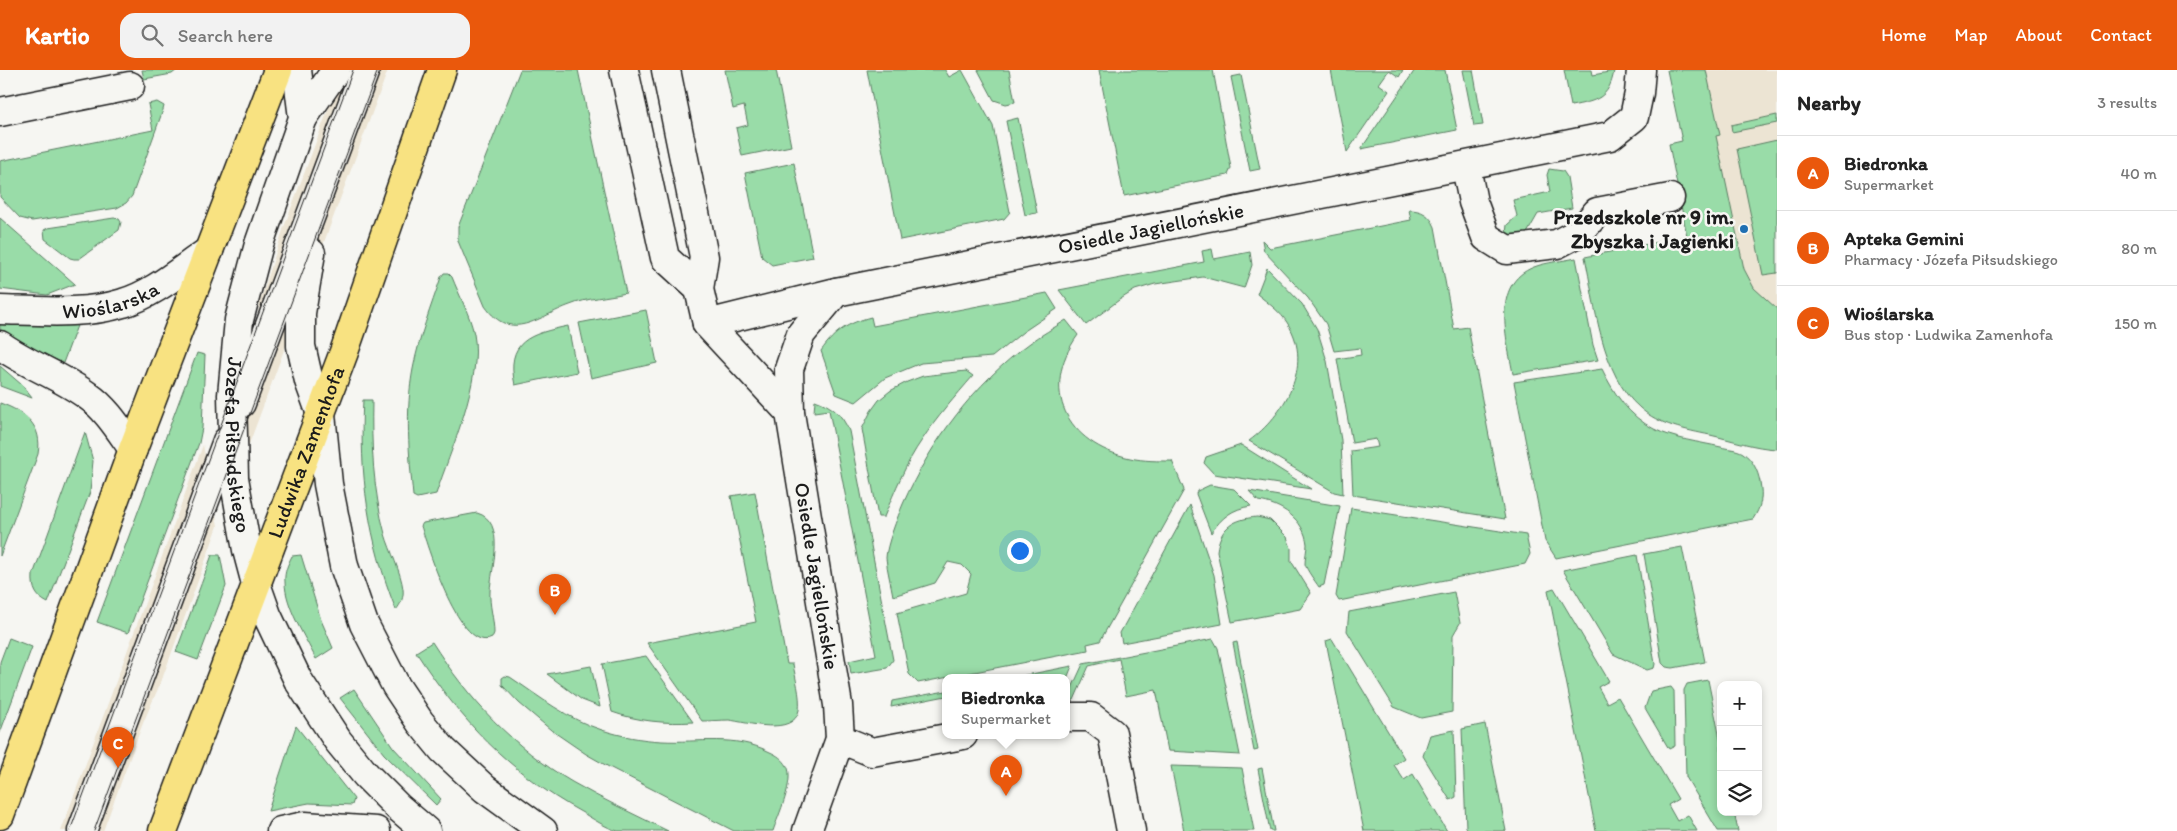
<!DOCTYPE html>
<meta charset="utf-8">
<style>
:root{--surface:#fff;--page:#f2f2f2;--text:#222;--muted:#767676;--line:#e0e0e0;--accent:#ea580c}
body{margin:0;font-family:Itim,sans-serif;background:var(--page);color:var(--text)}
.controls{position:absolute;right:15px;bottom:15px;display:grid;overflow:hidden;border-radius:10px;box-shadow:0 2px 8px #0003}
.controls button{width:45px;height:45px;display:grid;place-items:center;padding:0;border:0;border-bottom:1px solid var(--line);background:var(--surface);color:var(--text);font:25px sans-serif}
.you{position:absolute;left:1019px;top:480px;width:18px;height:18px;margin:-12px;border:4px solid #fff;border-radius:50%;background:#1a73e8;box-shadow:0 0 0 8px #1a73e833}
.badge{display:grid;place-items:center;width:32px;height:32px;border-radius:50%;background:var(--accent);color:#fff;font-size:16px;font-weight:700}
.pin{position:absolute;translate:-50% -41px;filter:drop-shadow(0 1px 2px #0008)}
.pin::after{content:'';position:absolute;top:26px;width:18px;height:15px;background:inherit;clip-path:polygon(0 0,100% 0,50% 100%)}
.popup{position:absolute;left:942px;top:604px;width:128px;height:65px;box-sizing:border-box;display:grid;place-content:center;border-radius:10px;background:var(--surface);filter:drop-shadow(0 1px 4px #0005);font-size:16px;white-space:nowrap;color:var(--muted)}
.popup b{font-size:19px;color:var(--text)}
.popup::after{content:'';position:absolute;left:50%;top:100%;margin-left:-10px;border:10px solid transparent;border-top-color:var(--surface)}
.list{margin:0;padding:0;list-style:none}
h2{display:flex;justify-content:space-between;align-items:center;height:65px;margin:0;padding:0 20px;font-size:21px}
h2 small{font-size:16px;font-weight:400;color:var(--muted)}
.list li{display:grid;grid-template-columns:32px 1fr auto;gap:15px;align-items:center;box-sizing:border-box;height:75px;padding:0 20px;border-top:1px solid var(--line)}
.list b{display:block;font-size:19px;white-space:nowrap}
.list p{margin:0;font-size:16px;white-space:nowrap;color:var(--muted)}
.list em{font-size:16px;font-style:normal;color:var(--muted)}
.icon{flex:none;width:28px;height:28px;fill:none;stroke:currentColor;stroke-width:2;stroke-linecap:round;stroke-linejoin:round}
.map{position:relative;flex:none;width:1777px;height:761px;overflow:hidden}
header{display:flex;align-items:center;gap:30px;box-sizing:border-box;height:70px;padding:0 25px;background:var(--accent);color:#fff}
header strong{font-size:24px}
nav{display:flex;gap:28px;margin-inline-start:auto;font-size:18px}
.search{width:350px;height:45px;background:var(--page);display:flex;align-items:center;gap:12px;box-sizing:border-box;padding:0 18px;border-radius:15px;color:var(--muted);font-size:19px}
main{display:flex}
aside{flex:1;background:var(--surface)}
.map>svg:first-child{display:block}
.built{fill:#ece4d3}
.green{fill:#99dca8;stroke:#5a7c62}
.lines{fill:none;stroke-linecap:round;stroke-linejoin:round}
.minor-casing{stroke:#1c1c1c;stroke-width:31}
.major-casing{stroke:#1c1c1c;stroke-width:31}
.minor{stroke:#f6f6f2;stroke-width:28}
.major{stroke:#f8e281;stroke-width:28}
.tram{stroke:#1c1c1c;stroke-width:1}
.poi-dot{fill:#1f6fb2;stroke:#f6f6f2;stroke-width:2}
.labels{text-anchor:middle;stroke-width:5;stroke-linejoin:round;paint-order:stroke}
.poi-label{font-size:21px;font-weight:bold;fill:#1c1c1c;stroke:#f6f6f2;text-anchor:end}
.street-label{font-size:21px;fill:#1c1c1c;stroke:#f6f6f2}
</style>
<header>
<strong>Kartio</strong>
<div class="search"><svg class="icon" aria-label="search" viewBox="0 0 24 24"><circle cx="10" cy="10" r="6"/><path d="M15 15l6 6"/></svg>Search here</div>
<nav><a>Home</a><a>Map</a><a>About</a><a>Contact</a></nav>
</header>
<main>
<div class="map">
<svg width="1777" height="761" viewBox="0 0 1777 761">
<rect width="100%" height="100%" fill="#f6f6f2"/>
<filter id="ink" filterUnits="userSpaceOnUse"><feTurbulence type="fractalNoise" baseFrequency=".02" numOctaves="2"/><feDisplacementMap in="SourceGraphic" scale="10" xChannelSelector="R" yChannelSelector="G"/><feConvolveMatrix kernelMatrix="1 2 1 2 8 2 1 2 1" color-interpolation-filters="sRGB"/></filter>
<g filter="url(#ink)">
<path class="built" d="M 343,0 L 388,0 L 248,377 L 247,335 L 251,283 L 260,232 L 284,157 Z
M 1681,0 L 1777,0 L 1777,317 Z
M 203,375 L 218,456 L 161,612 L 143,653 L 103,761 L 61,761 Z"/>
<path class="green" d="M 142,0 L 177,0 L 172,4 L 144,9 Z
M 520,0 L 578,0 L 626,223 C 608,227 587,228 570,235 C 539,246 511,274 485,236 L 458,171 L 458,157 Z
M 725,0 L 776,0 L 791,76 L 742,86 L 736,58 L 748,55 L 744,36 L 733,39 Z
M 867,0 L 945,0 L 949,7 L 962,0 L 993,56 L 1010,142 L 1004,149 L 900,170 Z
M 978,0 L 1009,0 L 1015,32 L 1006,34 L 994,30 Z
M 1099,0 L 1213,0 L 1231,98 L 1228,105 L 1124,126 Z
M 1331,0 L 1403,0 L 1399,7 L 1389,0 L 1379,14 L 1389,21 L 1347,82 Z
M 1415,0 L 1445,0 L 1457,60 L 1361,79 Z
M 1463,0 L 1473,0 L 1483,55 L 1474,56 Z
M 1564,0 L 1592,0 L 1593,5 L 1614,1 C 1609,29 1596,31 1571,36 Z
M 1667,0 L 1706,0 L 1720,65 L 1716,66 L 1744,199 L 1754,218 L 1777,239 L 1777,379 C 1755,378 1732,370 1710,365 C 1686,360 1659,355 1640,338 C 1601,305 1595,234 1585,187 L 1687,166 L 1669,74 L 1682,71 Z
M 1241,5 L 1260,99 L 1250,101 L 1231,7 Z
M 157,32 L 164,36 L 163,40 L 132,126 L 126,133 L 117,138 L 32,151 L 20,148 L 0,127 L 0,91 L 153,60 L 148,34 Z
M 1777,45 L 1777,53 L 1732,62 L 1731,55 Z
M 1018,48 L 1037,143 L 1025,145 L 1006,51 Z
M 1777,70 L 1777,203 L 1763,205 L 1737,79 Z
M 794,93 L 813,187 L 772,195 L 762,187 L 745,103 Z
M 1549,99 L 1563,101 L 1567,107 L 1572,138 L 1538,144 L 1522,172 L 1515,172 L 1506,163 L 1507,155 L 1517,146 L 1513,130 L 1550,122 L 1547,105 Z
M 1409,140 C 1422,140 1430,145 1435,157 L 1454,259 L 1468,257 L 1505,449 L 1353,425 L 1351,381 L 1378,377 L 1376,369 L 1352,373 L 1337,289 L 1361,285 L 1360,278 L 1334,281 L 1326,254 L 1308,228 L 1264,181 L 1262,170 L 1270,178 L 1411,150 Z
M 0,148 L 75,214 L 47,225 L 0,219 Z
M 114,148 L 119,149 L 121,152 L 119,160 L 79,189 L 74,189 L 70,188 L 45,169 L 44,160 L 48,158 Z
M 1212,179 L 1214,189 L 1250,182 L 1252,195 L 1244,218 L 1203,207 L 1155,214 L 1135,220 L 1119,230 L 1086,255 L 1059,220 L 1204,192 L 1202,181 Z
M 1576,188 L 1593,275 L 1598,290 L 1513,304 C 1507,269 1490,214 1534,197 C 1547,192 1563,191 1576,188 Z
M 1267,198 L 1302,234 L 1317,259 L 1327,291 L 1341,370 L 1343,424 L 1334,422 L 1249,371 C 1284,345 1314,296 1288,254 C 1281,242 1268,233 1257,224 Z
M 444,203 L 448,203 L 452,207 C 459,225 470,245 474,264 C 483,309 450,382 436,424 L 417,428 L 413,426 C 409,384 405,341 413,299 C 419,267 431,237 441,207 Z
M 1047,223 L 1057,239 L 1023,262 L 992,287 L 921,293 L 885,308 L 856,332 L 836,324 L 821,281 C 835,261 848,253 871,247 L 873,256 Z
M 646,240 L 657,293 L 591,308 L 579,253 Z
M 0,248 L 78,253 L 63,293 L 0,263 Z
M 1066,250 L 1078,265 C 1038,320 1067,374 1130,388 C 1144,391 1158,391 1172,391 L 1184,420 L 1100,571 L 1087,574 L 1088,580 L 918,613 L 909,604 L 897,543 L 966,523 L 971,504 L 962,495 L 948,492 L 935,513 L 893,526 C 891,514 887,500 886,488 C 886,476 898,446 903,434 C 931,371 975,313 1030,273 C 1041,265 1054,258 1066,250 Z
M 568,256 L 577,302 L 515,315 C 505,271 530,264 568,256 Z
M 197,283 L 205,285 L 202,358 L 199,373 L 128,563 L 97,552 Z
M 0,296 L 22,315 L 32,328 L 0,316 Z
M 1602,299 C 1614,324 1629,346 1654,359 C 1674,369 1699,372 1721,377 C 1727,379 1737,379 1743,383 C 1753,390 1758,401 1760,412 C 1763,427 1761,437 1753,449 L 1556,488 L 1545,471 L 1514,312 Z
M 966,301 L 973,306 C 955,327 937,347 922,370 C 906,393 895,420 884,447 L 878,447 L 862,359 L 871,341 L 879,330 L 890,321 L 907,312 L 923,306 Z
M 363,330 L 372,330 C 371,376 373,420 385,464 C 390,481 401,502 403,519 C 404,527 401,534 396,540 C 368,469 359,405 363,330 Z
M 815,330 C 832,336 842,344 849,361 L 893,590 L 887,598 L 851,604 L 849,591 L 876,585 L 829,340 L 814,342 Z
M 0,333 C 25,342 43,355 38,384 L 0,486 Z
M 85,362 L 93,391 L 90,422 L 48,533 C 36,527 32,519 33,505 Z
M 1241,375 L 1311,419 L 1214,404 L 1204,393 L 1206,387 Z
M 1210,415 L 1234,419 L 1251,436 C 1232,439 1222,447 1211,463 L 1196,424 L 1197,421 Z
M 1249,421 L 1340,436 L 1324,515 L 1319,517 C 1315,511 1307,501 1305,494 C 1305,487 1307,480 1307,474 C 1304,449 1281,434 1258,431 Z
M 755,422 L 787,594 L 793,594 C 795,607 801,626 799,640 C 794,667 746,652 729,650 C 721,650 711,651 702,651 L 647,573 L 756,552 L 731,426 Z
M 1190,435 L 1214,505 L 1222,554 L 1122,573 L 1120,563 Z
M 1351,438 L 1526,465 L 1530,484 L 1525,494 L 1339,531 L 1336,526 Z
M 477,443 C 507,451 491,499 490,521 C 489,535 494,549 494,563 L 492,568 C 460,584 428,478 421,456 L 423,453 Z
M 1257,447 L 1270,450 L 1287,467 L 1291,478 L 1291,491 L 1311,523 L 1300,539 L 1232,552 L 1217,481 C 1220,457 1234,449 1257,447 Z
M 1682,477 L 1705,592 L 1673,598 L 1666,597 L 1662,593 L 1644,484 Z
M 212,485 L 220,485 L 226,516 L 198,590 L 176,582 Z
M 301,485 L 321,550 L 333,578 L 316,589 C 305,567 285,536 285,512 C 284,502 288,494 292,486 Z
M 1637,485 L 1655,594 L 1654,598 L 1647,600 L 1613,584 L 1563,500 Z
M 1554,518 L 1609,611 L 1598,617 L 1607,633 L 1618,627 L 1678,729 L 1668,735 L 1677,751 L 1688,745 L 1697,761 L 1596,761 L 1548,520 Z
M 1454,522 L 1460,553 L 1453,565 L 1452,642 L 1421,648 L 1394,637 L 1347,561 L 1349,542 Z
M 9,568 L 32,577 L 0,663 L 0,592 Z
M 1213,569 L 1218,578 L 1240,685 L 1168,681 L 1156,620 L 1126,626 L 1119,589 L 1089,596 L 1074,630 L 1066,631 L 1083,594 Z
M 1332,569 L 1404,688 L 1394,695 L 1404,710 L 1413,704 L 1447,761 L 1364,761 L 1326,571 Z
M 432,572 C 468,629 514,678 572,712 C 603,730 636,745 668,761 C 652,761 633,761 618,761 C 606,758 592,748 581,742 C 510,703 459,649 416,582 Z
M 1237,572 L 1258,680 L 1254,681 L 1233,573 Z
M 646,586 L 693,652 C 666,654 637,651 612,642 L 602,594 Z
M 591,596 L 600,637 L 582,630 L 547,604 Z
M 1072,596 L 1066,611 L 1066,607 L 1016,607 Z
M 505,606 L 510,607 C 540,627 567,649 602,660 C 621,666 641,670 662,671 C 699,673 735,664 770,682 C 777,685 783,689 787,696 C 795,710 778,746 773,761 L 734,761 L 609,697 L 586,684 L 551,660 L 519,633 L 502,615 L 502,608 Z
M 1708,610 L 1721,674 L 1721,742 L 1734,742 L 1738,761 L 1718,761 L 1686,707 L 1684,620 L 1687,614 Z
M 1671,617 L 1674,621 L 1675,676 L 1669,679 L 1645,638 L 1651,621 Z
M 354,619 L 393,677 L 441,729 L 436,735 L 384,684 L 340,628 Z
M 946,621 L 946,626 L 891,637 L 892,631 Z
M 1485,654 L 1506,761 L 1469,761 L 1466,757 L 1462,659 Z
M 296,656 L 354,729 L 352,735 L 309,733 L 268,741 Z
M 1454,660 L 1456,727 L 1450,730 L 1423,686 L 1430,665 Z
M 1171,696 L 1242,698 L 1254,761 L 1184,761 Z
M 1262,698 L 1274,761 L 1270,761 L 1258,699 Z"/>
<g class="lines">
<defs>
<g id="minor">
<path id="s1" d="M 297,0 L 303,48 L 259,174 L 239,250 L 232,325 L 234,408 L 247,480 L 256,514 L 267,545 L 298,610 L 338,671 L 366,705 L 398,737 L 426,761"/>
<path d="M 624,0 L 665,188 L 699,219"/>
<path id="s2" d="M 666,0 L 704,187 L 699,219 L 707,254 L 790,343 L 838,635 L 840,669 L 807,761"/>
<path d="M 0,42 L 130,16"/>
<path d="M 303,48 L 336,0"/>
<path d="M 1466,97 L 1473,132 L 1486,167 L 1507,180 L 1557,174 L 1580,162 L 1597,142 L 1670,128"/>
<path d="M 311,183 L 301,243 L 301,276 L 309,311 L 321,344 L 328,414 L 344,496 L 364,554 L 396,616 L 420,652 L 443,680 L 485,719 L 543,761"/>
<path id="s3" d="M 0,240 C 40,241 85,245 123,233 C 154,224 182,199 209,181"/>
<path id="s4" d="M 707,254 L 836,222 L 1610,66 L 1634,47 L 1639,23 L 1641,0"/>
<path d="M 0,275 C 28,295 61,306 88,326 C 107,339 120,361 133,379"/>
<path d="M 241,333 L 365,0"/>
<path d="M 790,343 L 789,299 L 801,264 L 836,222"/>
<path d="M 1066,647 L 1091,647 L 1112,663 L 1131,761"/>
<path d="M 840,669 L 872,682 L 963,665"/>
<path d="M 82,761 L 227,371"/>
<path d="M 281,761 L 305,756 L 376,761"/>
</g>
<g id="major">
<path d="M 0,745 L 133,379 L 278,0"/>
<path id="s5" d="M 163,761 L 344,282 L 442,0"/>
</g>
</defs>
<use href="#minor" class="minor-casing"/>
<use href="#major" class="major-casing"/>
<use href="#minor" class="minor"/>
<use href="#major" class="major"/>
<path class="tram" d="M 70,761 L 353,0
M 94,761 L 378,0"/>
</g>
</g>
<circle class="poi-dot" cx="1744" cy="159" r="5"/>
<g class="labels">
<g class="poi-label">
<text x="1734" y="154">Przedszkole nr 9 im.<tspan x="1734" dy="24">Zbyszka i Jagienki</tspan></text>
</g>
<g class="street-label">
<text dy="7" stroke="none"><textPath href="#s4" startOffset="454">Osiedle Jagiellońskie</textPath></text>
<text dy="7" stroke="none"><textPath href="#s3" startOffset="112">Wioślarska</textPath></text>
<text dy="7" stroke="none"><textPath href="#s1" startOffset="386">Józefa Piłsudskiego</textPath></text>
<text dy="7" stroke="none"><textPath href="#s5" startOffset="405">Ludwika Zamenhofa</textPath></text>
<text dy="7" stroke="none"><textPath href="#s2" startOffset="546">Osiedle Jagiellońskie</textPath></text>
</g>
</g>
</svg>
<div class="controls">
<button>+</button>
<button>−</button>
<button><svg class="icon" aria-label="layers" viewBox="0 0 24 24"><path d="M12 4l9 5-9 5-9-5zM3 14l9 5 9-5"/></svg></button>
</div>
<div class="you"></div>
<div class="pin badge" style="left:1006px;top:726px">A</div>
<div class="popup"><b>Biedronka</b>Supermarket</div>
<div class="pin badge" style="left:555px;top:545px">B</div>
<div class="pin badge" style="left:118px;top:698px">C</div>
</div>
<aside>
<h2>Nearby<small>3 results</small></h2>
<ul class="list">
<li><span class="badge">A</span><div><b>Biedronka</b><p>Supermarket</p></div><em>40 m</em></li>
<li><span class="badge">B</span><div><b>Apteka Gemini</b><p>Pharmacy · Józefa Piłsudskiego</p></div><em>80 m</em></li>
<li><span class="badge">C</span><div><b>Wioślarska</b><p>Bus stop · Ludwika Zamenhofa</p></div><em>150 m</em></li>
</ul>
</aside>
</main>
